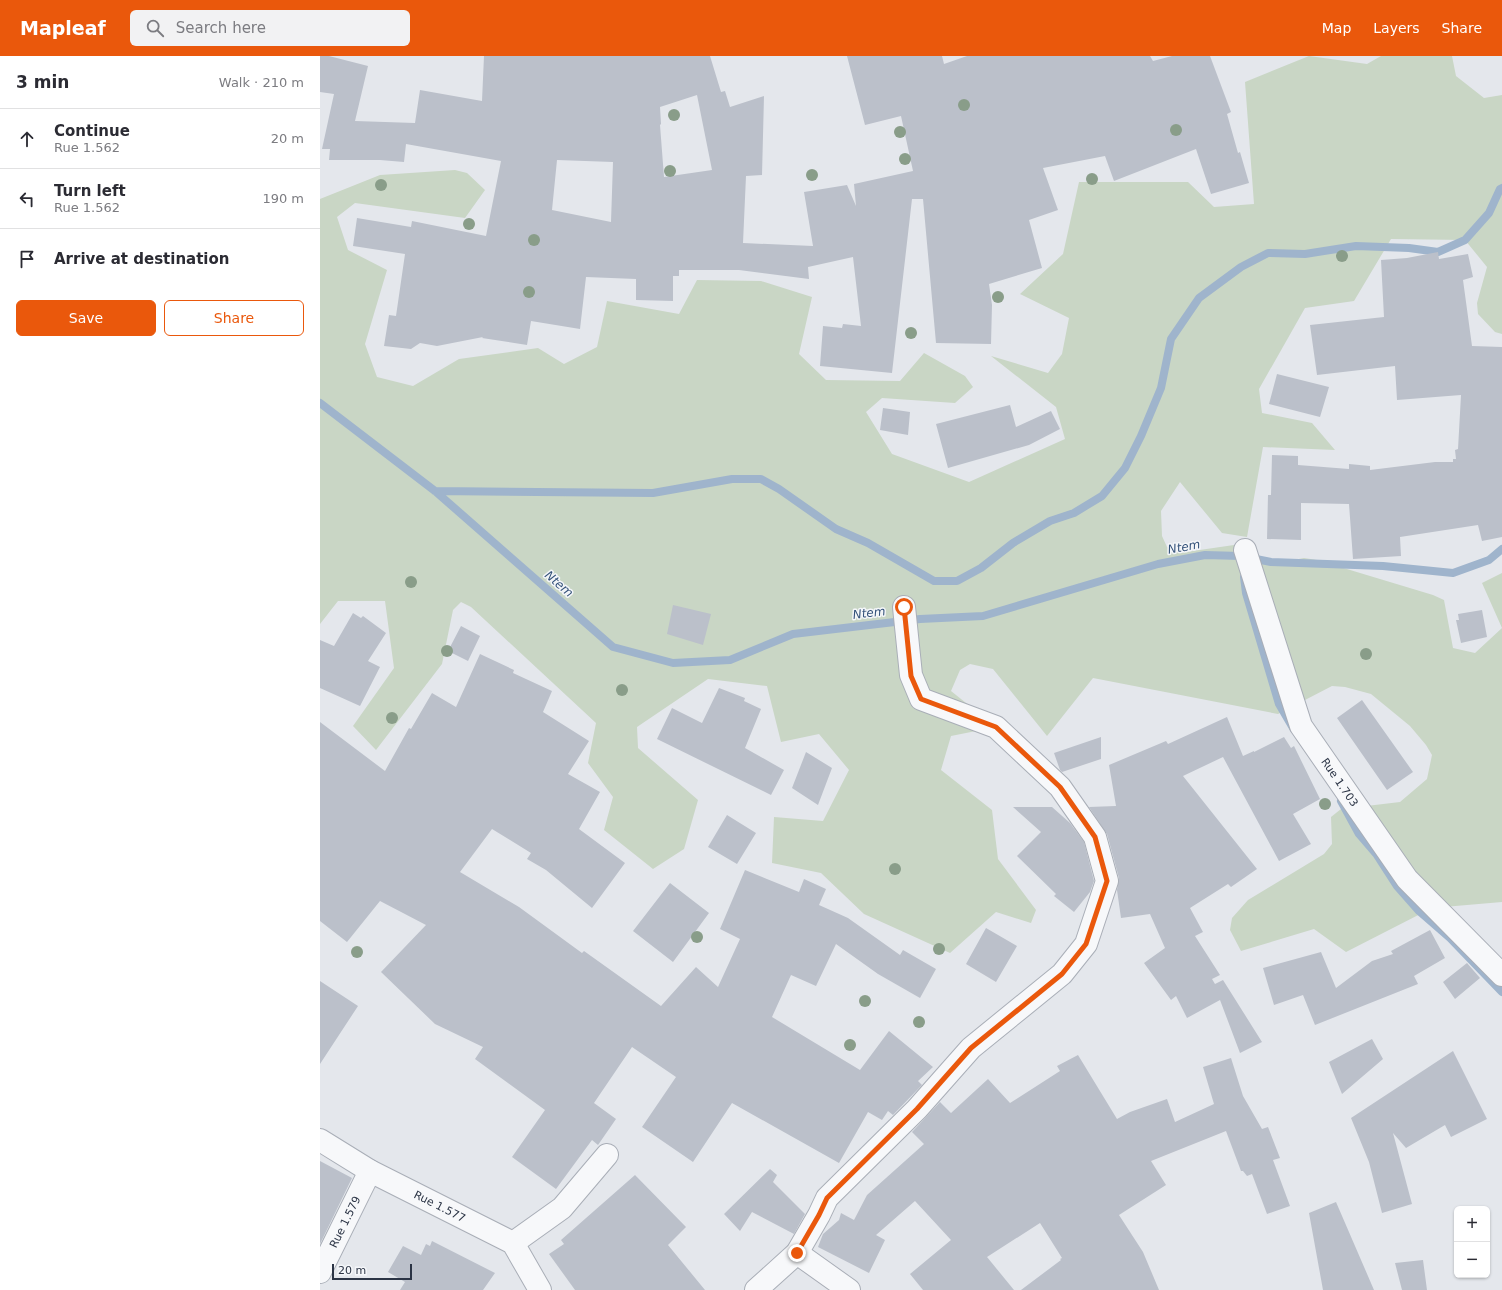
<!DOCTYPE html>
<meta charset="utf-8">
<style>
:root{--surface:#fff;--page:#f2f2f3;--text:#2b2b33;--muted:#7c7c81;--line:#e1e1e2;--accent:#ea580c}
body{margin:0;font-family:"DejaVu Sans",sans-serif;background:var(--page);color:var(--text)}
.controls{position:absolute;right:12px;bottom:12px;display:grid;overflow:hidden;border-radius:6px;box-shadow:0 1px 3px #0004}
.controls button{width:36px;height:36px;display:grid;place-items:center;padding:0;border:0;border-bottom:1px solid var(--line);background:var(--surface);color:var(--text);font:20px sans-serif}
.scale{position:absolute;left:12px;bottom:10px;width:80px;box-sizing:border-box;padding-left:4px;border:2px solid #2b3445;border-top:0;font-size:11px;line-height:14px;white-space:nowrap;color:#2b3445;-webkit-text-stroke:3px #f4f6f9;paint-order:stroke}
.stop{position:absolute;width:12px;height:12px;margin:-9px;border:3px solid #ea580c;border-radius:50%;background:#fff}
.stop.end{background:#ea580c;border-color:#fff;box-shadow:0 1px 4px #0008}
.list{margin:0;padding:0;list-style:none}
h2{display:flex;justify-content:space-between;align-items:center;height:52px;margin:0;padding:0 16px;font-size:17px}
h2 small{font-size:13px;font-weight:400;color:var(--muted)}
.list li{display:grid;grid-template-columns:26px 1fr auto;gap:12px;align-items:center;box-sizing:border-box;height:60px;padding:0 16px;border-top:1px solid var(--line)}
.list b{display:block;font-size:15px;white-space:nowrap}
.list p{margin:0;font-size:13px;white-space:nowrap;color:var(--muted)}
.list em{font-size:13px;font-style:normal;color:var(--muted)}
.actions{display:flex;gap:8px;padding:12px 16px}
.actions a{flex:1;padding:9px 0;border:1px solid var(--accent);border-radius:6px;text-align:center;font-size:14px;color:var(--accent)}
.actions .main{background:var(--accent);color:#fff}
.icon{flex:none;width:22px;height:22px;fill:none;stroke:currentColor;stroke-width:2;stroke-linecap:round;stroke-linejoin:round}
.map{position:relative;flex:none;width:1182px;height:1234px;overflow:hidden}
header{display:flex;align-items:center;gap:24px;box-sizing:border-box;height:56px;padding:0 20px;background:var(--accent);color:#fff}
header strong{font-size:19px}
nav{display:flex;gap:22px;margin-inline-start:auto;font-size:14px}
.search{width:280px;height:36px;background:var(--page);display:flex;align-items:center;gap:10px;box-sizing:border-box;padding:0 14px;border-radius:6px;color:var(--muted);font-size:15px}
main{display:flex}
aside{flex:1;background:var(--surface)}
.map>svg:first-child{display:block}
.green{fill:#c9d6c5}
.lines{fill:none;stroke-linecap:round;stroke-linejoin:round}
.stream{stroke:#9fb4cc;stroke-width:8}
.building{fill:#bbc0ca;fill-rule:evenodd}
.street-casing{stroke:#a9aeb7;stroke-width:24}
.street{stroke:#f7f8fa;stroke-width:22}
.tree{fill:#899d89}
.route{stroke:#ea580c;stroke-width:5}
.labels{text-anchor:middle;stroke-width:3;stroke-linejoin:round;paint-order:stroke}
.street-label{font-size:11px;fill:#2b3445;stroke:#f4f6f9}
.water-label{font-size:12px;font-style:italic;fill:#34527a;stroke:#f4f6f9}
</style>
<header>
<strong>Mapleaf</strong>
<div class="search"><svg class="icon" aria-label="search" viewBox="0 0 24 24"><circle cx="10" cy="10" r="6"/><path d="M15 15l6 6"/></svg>Search here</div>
<nav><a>Map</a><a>Layers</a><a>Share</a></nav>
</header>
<main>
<aside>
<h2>3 min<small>Walk · 210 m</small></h2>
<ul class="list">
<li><svg class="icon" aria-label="ahead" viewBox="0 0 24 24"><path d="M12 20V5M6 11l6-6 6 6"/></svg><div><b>Continue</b><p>Rue 1.562</p></div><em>20 m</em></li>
<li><svg class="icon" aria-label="left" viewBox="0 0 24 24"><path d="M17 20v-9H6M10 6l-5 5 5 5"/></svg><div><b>Turn left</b><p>Rue 1.562</p></div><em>190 m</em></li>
<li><svg class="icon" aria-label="arrive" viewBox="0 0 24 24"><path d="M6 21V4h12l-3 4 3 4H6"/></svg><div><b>Arrive at destination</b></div></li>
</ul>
<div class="actions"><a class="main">Save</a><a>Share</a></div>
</aside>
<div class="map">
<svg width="1182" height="1234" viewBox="0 0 1182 1234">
<rect width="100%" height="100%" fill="#e4e7ec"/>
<path class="green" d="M 989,0 L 1047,8 L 1061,0 L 1132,0 L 1136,20 L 1164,42 L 1182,39 L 1182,278 L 1175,276 L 1158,258 L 1157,247 L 1167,211 L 1145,184 L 1071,183 L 1034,245 L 985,252 L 939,333 L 942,357 L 992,367 L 1015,394 L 943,391 L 927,481 L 902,477 L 860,426 L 841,455 L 842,480 L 847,491 L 859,497 L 914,489 L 952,508 L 984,502 L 997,504 L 1113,539 L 1124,544 L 1133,592 L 1155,597 L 1182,572 L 1162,527 L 1182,517 L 1182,846 L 1112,852 L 1026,896 L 994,873 L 921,895 L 910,874 L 912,862 L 928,844 L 1004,798 L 1012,788 L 1011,761 L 1021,753 L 1080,746 L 1107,723 L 1112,699 L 1106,689 L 1090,670 L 1051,638 L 1025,631 L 1012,630 L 958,658 L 773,622 L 727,680 L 673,613 L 650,608 L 640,614 L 631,635 L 676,671 L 631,680 L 621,714 L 672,754 L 678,803 L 716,854 L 711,867 L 676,856 L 630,897 L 544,858 L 501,817 L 452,807 L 454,761 L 503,765 L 529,714 L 499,678 L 461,686 L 447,630 L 388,623 L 317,671 L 318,692 L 378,744 L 364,793 L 333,813 L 284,774 L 293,741 L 268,707 L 276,667 L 151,551 L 141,546 L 133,554 L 122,608 L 56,694 L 33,670 L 74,612 L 65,545 L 18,545 L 0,568 L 0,143 L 60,119 L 135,114 L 147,117 L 165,134 L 145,162 L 35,147 L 17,161 L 28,194 L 67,214 L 45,288 L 57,321 L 93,330 L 139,303 L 218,292 L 244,308 L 277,291 L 287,245 L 359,258 L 377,224 L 441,225 L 492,241 L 479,298 L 506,324 L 580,325 L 604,297 L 645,320 L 653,331 L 635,347 L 562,342 L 546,356 L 572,398 L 649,426 L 745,383 L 736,351 L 671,300 L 728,317 L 742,298 L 749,262 L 700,238 L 743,198 L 759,126 L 868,126 L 894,151 L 934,148 L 925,26 Z"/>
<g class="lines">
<path class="stream" d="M 0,347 L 115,435 L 293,591 L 353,607 L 410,604 L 473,578 L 600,563 L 663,560 L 838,508 L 885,499 L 921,500 L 951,506 L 1063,510 L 1133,517 L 1169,504 L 1182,493
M 115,435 L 333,437 L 412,423 L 441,423 L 459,433 L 516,473 L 548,487 L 614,525 L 637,525 L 661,512 L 693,487 L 730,465 L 754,457 L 782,440 L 805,412 L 821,380 L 841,332 L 851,283 L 879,242 L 921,211 L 948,197 L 985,198 L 1036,190 L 1089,192 L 1118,196 L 1145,184 L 1169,157 L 1180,133 L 1182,132
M 924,521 L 926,537 L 959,648 L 973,672
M 1021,745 L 1039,778 L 1057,799 L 1077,830 L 1099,855 L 1130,882 L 1182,936"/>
</g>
<path class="building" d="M 0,0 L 9,0 L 48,10 L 35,65 L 95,67 L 100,34 L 162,45 L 164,0 L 390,0 L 401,36 L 405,35 L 410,51 L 444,40 L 442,119 L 426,120 L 423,187 L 493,190 L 484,136 L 527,129 L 536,150 L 534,128 L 593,115 L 581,60 L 545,69 L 527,0 L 622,0 L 624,8 L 647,0 L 830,0 L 833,5 L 852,0 L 890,0 L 911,56 L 907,58 L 918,97 L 920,96 L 929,127 L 891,138 L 876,93 L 794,125 L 785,100 L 723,112 L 738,154 L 709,164 L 722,212 L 669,228 L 672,249 L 671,288 L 616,287 L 603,143 L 592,143 L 572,317 L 500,310 L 503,270 L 522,272 L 523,268 L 541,270 L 533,201 L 488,211 L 489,223 L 419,214 L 359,214 L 359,220 L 353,220 L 353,245 L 316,244 L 316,223 L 266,221 L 260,273 L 211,265 L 207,289 L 162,282 L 163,281 L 117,290 L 100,287 L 91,293 L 64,290 L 69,259 L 76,260 L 85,198 L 33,190 L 37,162 L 91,171 L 92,165 L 166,180 L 181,105 L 86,88 L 84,106 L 60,104 L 9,104 L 10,93 L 2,93 L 14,38 L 0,36 ZM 377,39 L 392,114 L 344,121 L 340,69 L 341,68 L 340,51 ZM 237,104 L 293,106 L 291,166 L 232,154 Z
M 1118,196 L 1119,203 L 1148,198 L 1153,221 L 1143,224 L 1152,290 L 1182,291 L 1182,481 L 1162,485 L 1158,469 L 1080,481 L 1081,500 L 1033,503 L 1029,448 L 981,447 L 981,484 L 947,483 L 948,439 L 951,439 L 952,399 L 978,400 L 978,409 L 1029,413 L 1029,408 L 1050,410 L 1050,414 L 1115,406 L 1133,406 L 1133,403 L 1136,403 L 1135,394 L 1138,393 L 1141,339 L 1077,344 L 1075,310 L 997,319 L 990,269 L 1064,261 L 1061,204 L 1087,202 Z
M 957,318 L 1009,331 L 1000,361 L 949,348 Z
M 690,349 L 696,371 L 731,355 L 740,373 L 709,389 L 628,412 L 616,368 Z
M 563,352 L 590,356 L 588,379 L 560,374 Z
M 353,549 L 391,558 L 383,589 L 347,578 Z
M 1162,554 L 1167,581 L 1141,587 L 1136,564 L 1139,564 L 1138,558 Z
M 33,557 L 41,562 L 43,560 L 66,577 L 48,605 L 60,611 L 40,650 L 0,632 L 0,584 L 14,590 Z
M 141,570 L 160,580 L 148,605 L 128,595 Z
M 160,598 L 194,614 L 193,617 L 232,635 L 223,656 L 269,685 L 248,718 L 280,736 L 259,773 L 305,807 L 272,852 L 226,814 L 207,803 L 211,797 L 172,773 L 140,816 L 199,851 L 262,897 L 264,895 L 341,950 L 376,911 L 398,931 L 420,883 L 400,873 L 425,814 L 479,836 L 484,823 L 506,833 L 499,849 L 528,862 L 580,899 L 583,894 L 616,913 L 600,942 L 558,918 L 516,888 L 496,930 L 471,919 L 452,961 L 540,1014 L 569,975 L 613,1011 L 598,1025 L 602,1029 L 573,1059 L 568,1055 L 562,1064 L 548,1056 L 519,1107 L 412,1047 L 373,1106 L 322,1071 L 356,1021 L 312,991 L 274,1047 L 296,1063 L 278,1089 L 272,1084 L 236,1133 L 192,1101 L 225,1054 L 155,1003 L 163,991 L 115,968 L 61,916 L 106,869 L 60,845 L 27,886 L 0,865 L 0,666 L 65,715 L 89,672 L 91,673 L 112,637 L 136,651 Z
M 399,632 L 425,642 L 424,645 L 441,653 L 425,692 L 464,714 L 451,739 L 337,683 L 352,652 L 382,667 Z
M 1042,644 L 1093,716 L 1067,734 L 1017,662 Z
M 907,661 L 923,700 L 934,695 L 934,696 L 964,681 L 971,692 L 974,690 L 1000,743 L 973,758 L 991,788 L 959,805 L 903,701 L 863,720 L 937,813 L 911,831 L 908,828 L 870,852 L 883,876 L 875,880 L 900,919 L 892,923 L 895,928 L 903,924 L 942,986 L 920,997 L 900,944 L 867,962 L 856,940 L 851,944 L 824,907 L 845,892 L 830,858 L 801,862 L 797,834 L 799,822 L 787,778 L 769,751 L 796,750 L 789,709 L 846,685 L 848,688 Z
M 781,681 L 781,703 L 742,716 L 740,714 L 734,697 Z
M 486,696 L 512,712 L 498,749 L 472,732 Z
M 693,751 L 732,751 L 750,767 L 764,786 L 774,825 L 770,836 L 754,856 L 734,840 L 736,838 L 697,800 L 721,776 Z
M 407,759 L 436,777 L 417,808 L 388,791 Z
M 350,827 L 389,857 L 353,906 L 313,875 Z
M 666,872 L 697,890 L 676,926 L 646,908 Z
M 1110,874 L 1125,902 L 1094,920 L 1098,928 L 995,969 L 983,939 L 954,949 L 943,912 L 1001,896 L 1016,932 L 1052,905 L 1073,898 L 1071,895 Z
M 1147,907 L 1160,922 L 1135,943 L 1123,926 Z
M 0,925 L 38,950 L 0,1008 Z
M 1052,983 L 1063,1003 L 1022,1038 L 1009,1006 Z
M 1133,995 L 1167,1063 L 1131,1081 L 1125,1069 L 1086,1092 L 1073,1077 L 1092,1148 L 1062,1157 L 1049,1106 L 1031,1062 Z
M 758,999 L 797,1063 L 810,1056 L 847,1043 L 855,1066 L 894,1048 L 883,1011 L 911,1002 L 923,1040 L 942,1073 L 948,1071 L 960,1102 L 953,1104 L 970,1150 L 947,1158 L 932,1118 L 927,1120 L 923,1115 L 921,1115 L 906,1075 L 831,1105 L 846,1129 L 799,1159 L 823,1196 L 839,1234 L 701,1234 L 741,1204 L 740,1203 L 742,1202 L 720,1167 L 667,1201 L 694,1234 L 603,1234 L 590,1218 L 631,1184 L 595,1145 L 556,1179 L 565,1184 L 549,1217 L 498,1191 L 503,1178 L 519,1164 L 521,1157 L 534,1164 L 547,1139 L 604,1088 L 592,1076 L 620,1046 L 631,1057 L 668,1023 L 690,1047 L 740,1015 L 737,1010 Z
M 0,1105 L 32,1122 L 0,1188 Z
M 450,1113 L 457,1119 L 453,1126 L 485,1158 L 474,1178 L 432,1156 L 420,1175 L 404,1158 Z
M 315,1119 L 366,1171 L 348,1189 L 385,1234 L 255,1234 L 229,1198 L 244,1188 L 241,1184 Z
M 1016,1146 L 1054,1234 L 1003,1234 L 989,1157 Z
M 112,1185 L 175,1217 L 163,1234 L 80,1234 L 85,1226 L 68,1216 L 83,1190 L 101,1199 L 106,1188 L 110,1190 Z
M 1103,1204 L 1107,1234 L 1082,1234 L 1075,1207 Z"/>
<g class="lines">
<defs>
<g id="street">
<path id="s1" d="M 925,494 L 981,670 L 1087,823 L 1182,919"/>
<path id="s2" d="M 0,1084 L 50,1115 L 193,1187 L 220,1234"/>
<path d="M 193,1187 L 242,1152 L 287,1099"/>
<path d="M 477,1197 L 529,1234"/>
<path id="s3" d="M 0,1216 L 50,1115"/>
<path d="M 436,1234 L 477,1197 L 499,1159 L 507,1142 L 597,1053 L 651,992 L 742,918 L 766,888 L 787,825 L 775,781 L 740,731 L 676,671 L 601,643 L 591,619 L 584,551"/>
</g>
</defs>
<use href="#street" class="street-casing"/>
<use href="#street" class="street"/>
</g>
<g class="tree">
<circle cx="644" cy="49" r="6"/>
<circle cx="354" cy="59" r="6"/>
<circle cx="856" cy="74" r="6"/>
<circle cx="580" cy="76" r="6"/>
<circle cx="585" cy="103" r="6"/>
<circle cx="350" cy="115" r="6"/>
<circle cx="492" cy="119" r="6"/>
<circle cx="772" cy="123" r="6"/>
<circle cx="61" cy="129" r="6"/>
<circle cx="149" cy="168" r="6"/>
<circle cx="214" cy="184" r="6"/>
<circle cx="1022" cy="200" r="6"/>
<circle cx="209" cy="236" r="6"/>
<circle cx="678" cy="241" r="6"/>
<circle cx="591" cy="277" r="6"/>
<circle cx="91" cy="526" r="6"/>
<circle cx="127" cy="595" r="6"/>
<circle cx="1046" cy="598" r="6"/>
<circle cx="302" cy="634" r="6"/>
<circle cx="72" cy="662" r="6"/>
<circle cx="1005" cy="748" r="6"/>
<circle cx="575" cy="813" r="6"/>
<circle cx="377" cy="881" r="6"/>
<circle cx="619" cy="893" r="6"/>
<circle cx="37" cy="896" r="6"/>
<circle cx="545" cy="945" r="6"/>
<circle cx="599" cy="966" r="6"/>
<circle cx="530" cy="989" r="6"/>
</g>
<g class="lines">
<path class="route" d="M 477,1197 L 499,1159 L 507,1142 L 597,1053 L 651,992 L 742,918 L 766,888 L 787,825 L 775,781 L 740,731 L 676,671 L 601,643 L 591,620 L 584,551"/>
</g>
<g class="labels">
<g class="street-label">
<text dy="4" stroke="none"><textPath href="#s1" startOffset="253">Rue 1.703</textPath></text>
<text dy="4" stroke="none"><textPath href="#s2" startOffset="137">Rue 1.577</textPath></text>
<text dy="4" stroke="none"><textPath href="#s3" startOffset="56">Rue 1.579</textPath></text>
</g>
<g class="water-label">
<text transform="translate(864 491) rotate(-10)" y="4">Ntem</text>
<text transform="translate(239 528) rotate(41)" y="4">Ntem</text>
<text transform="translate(549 557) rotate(-7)" y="4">Ntem</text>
</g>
</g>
</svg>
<div class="controls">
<button>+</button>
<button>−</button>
</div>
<div class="scale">20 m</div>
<div class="stop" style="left:584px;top:551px"></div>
<div class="stop end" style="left:477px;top:1197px"></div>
</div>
</main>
